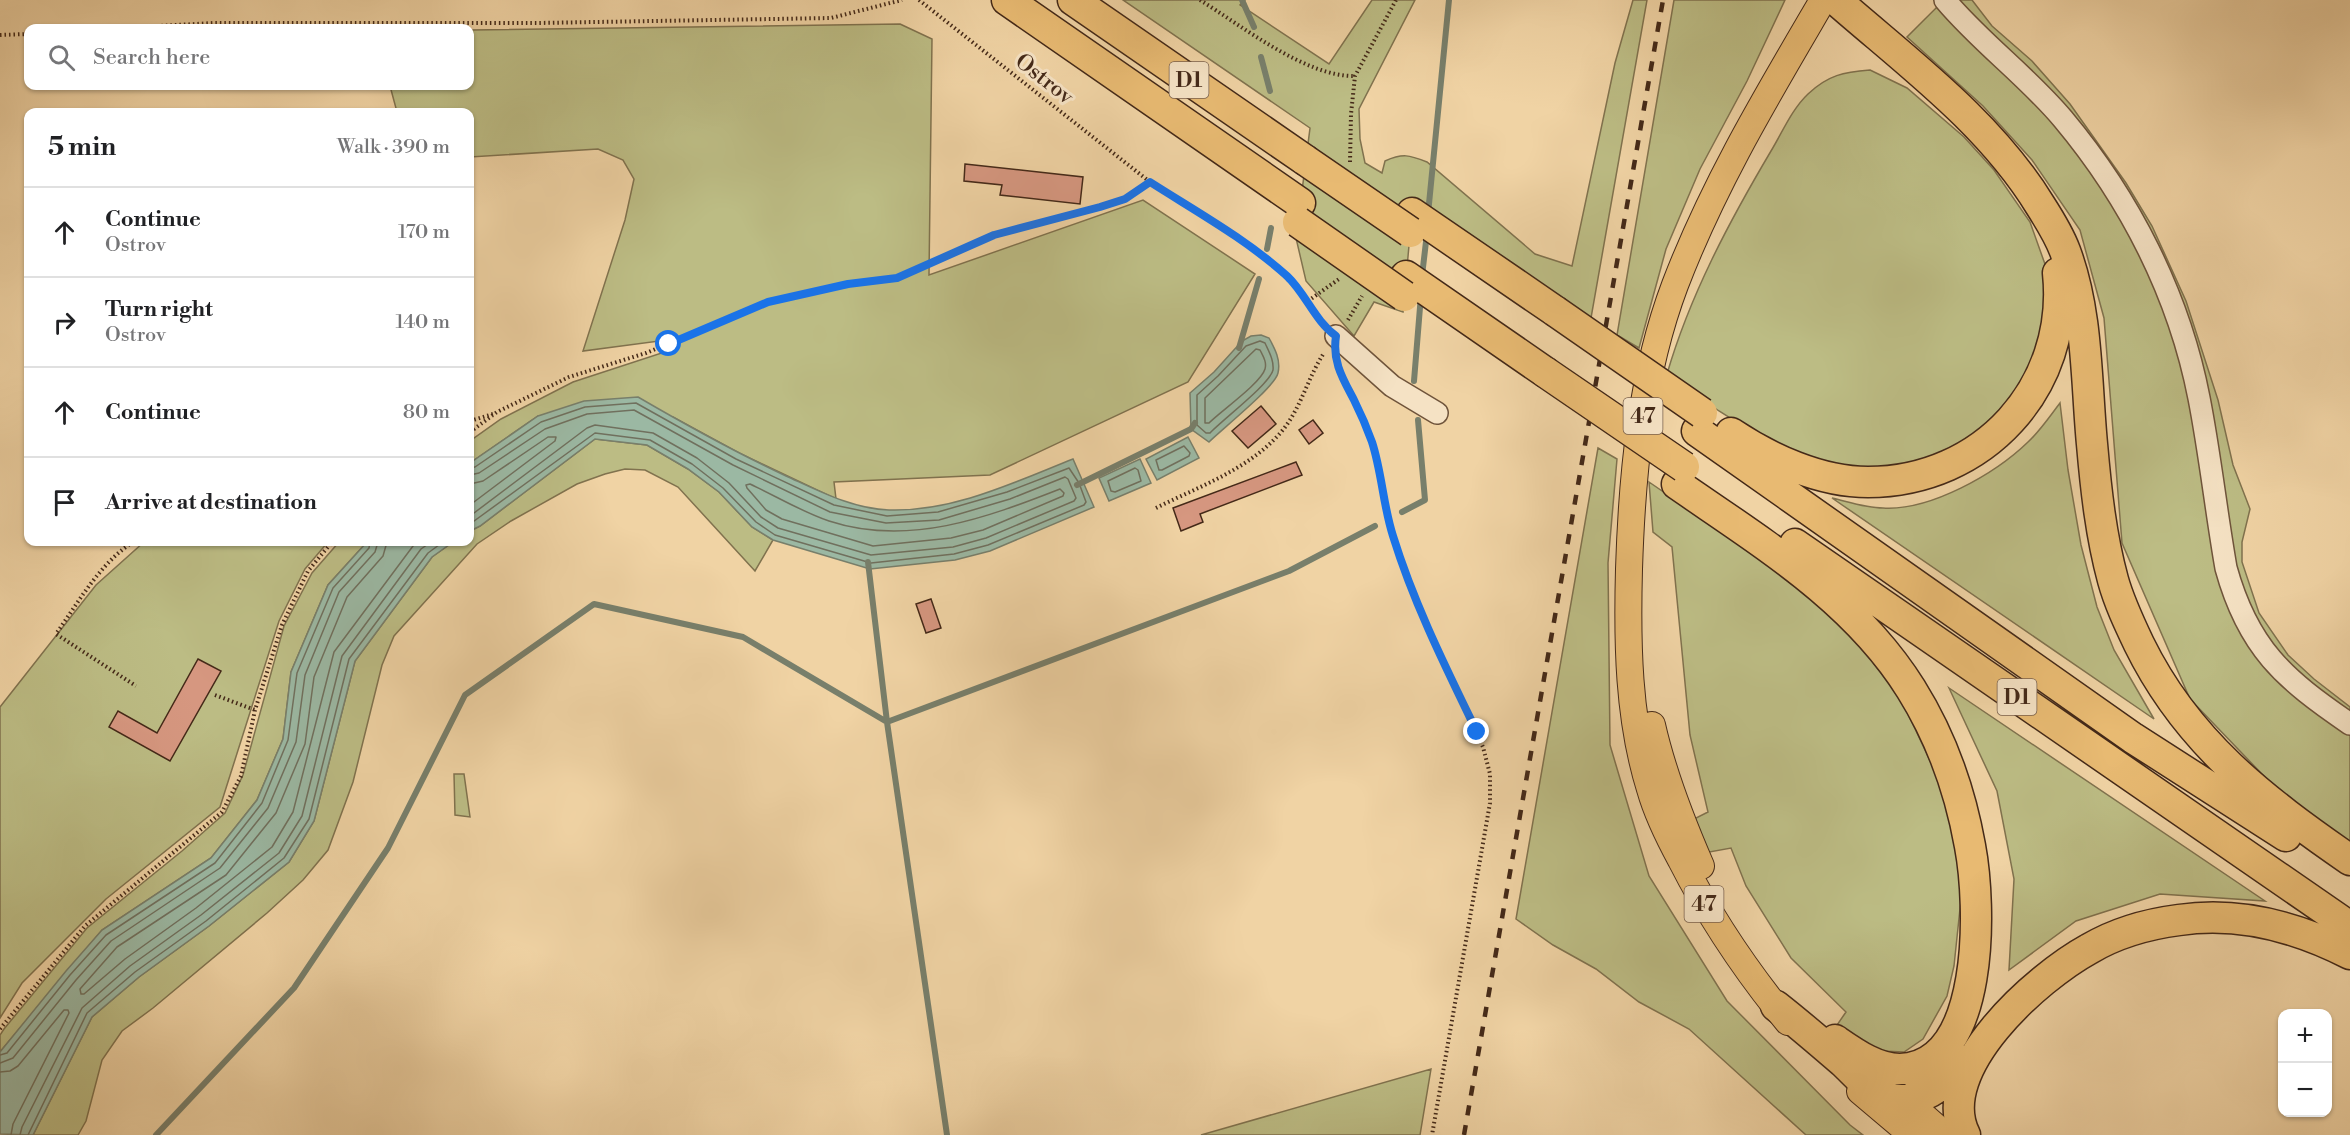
<!DOCTYPE html>
<meta charset="utf-8">
<style>
:root{--surface:#fff;--page:#f2f2f2;--text:#202124;--muted:#757577;--line:#e0e0e0}
body{margin:0;font-family:"Libre Bodoni",serif;background:var(--page);color:var(--text)}
.controls{position:absolute;right:18px;bottom:18px;display:grid;overflow:hidden;border-radius:12px;box-shadow:0 2px 4px #0004}
.controls button{width:54px;height:54px;display:grid;place-items:center;padding:0;border:0;border-bottom:2px solid var(--line);background:var(--surface);color:var(--text);font:30px sans-serif}
.stop{position:absolute;width:18px;height:18px;margin:-14px;border:4px solid #1a73e8;border-radius:50%;background:#fff}
.stop.end{background:#1a73e8;border-color:#fff;box-shadow:0 2px 6px #0008}
.list{margin:0;padding:0;list-style:none}
h2{display:flex;justify-content:space-between;align-items:center;height:78px;margin:0;padding:0 24px;font-size:26px}
h2 small{font-size:20px;font-weight:400;color:var(--muted)}
.list li{display:grid;grid-template-columns:39px 1fr auto;gap:18px;align-items:center;box-sizing:border-box;height:90px;padding:0 24px;border-top:2px solid var(--line)}
.list b{display:block;font-size:22px;white-space:nowrap}
.list p{margin:0;font-size:20px;white-space:nowrap;color:var(--muted)}
.list em{font-size:20px;font-style:normal;color:var(--muted)}
.icon{flex:none;width:33px;height:33px;fill:none;stroke:currentColor;stroke-width:2;stroke-linecap:round;stroke-linejoin:round}
.map{position:relative;flex:none;width:2350px;height:1135px;overflow:hidden}
.search{position:absolute;background:var(--surface);box-shadow:0 2px 4px #0004;left:24px;top:24px;width:450px;height:66px;display:flex;align-items:center;gap:15px;box-sizing:border-box;padding:0 21px;border-radius:12px;color:var(--muted);font-size:22px}
.panel{position:absolute;background:var(--surface);box-shadow:0 2px 4px #0004;left:24px;top:108px;width:450px;height:438px;border-radius:12px}
.map>svg:first-child{display:block}
.green{fill:#bcbc84;stroke:#80724e;stroke-width:1.5}
.water{fill:#9bb8a3;stroke:#787f6b;stroke-width:1.5}
.lines{fill:none;stroke-linecap:round;stroke-linejoin:round}
.shore{stroke:#70705e;stroke-width:1.5}
.stream{stroke:#787f6b;stroke-width:6}
.building{fill:#d69780;stroke:#442918;stroke-width:1.5}
.minor-casing{stroke:#6f543b;stroke-width:24}
.major-casing{stroke:#442918;stroke-width:28}
.highway-casing{stroke:#442918;stroke-width:33}
.path{stroke:#442918;stroke-width:4;stroke-dasharray:1.5 3;stroke-linecap:butt}
.minor{stroke:#f5e2c4;stroke-width:21}
.major{stroke:#e8ba72;stroke-width:26}
.highway{stroke:#e8ba72;stroke-width:30}
.rail{stroke:#442918;stroke-width:4.5;stroke-dasharray:10 10;stroke-linecap:butt}
.highway-bridge-casing{stroke:#442918;stroke-width:33;stroke-linecap:butt}
.highway-bridge{stroke:#e8ba72;stroke-width:30}
.route{stroke:#1a73e8;stroke-width:8}
.labels{text-anchor:middle;stroke-width:6;stroke-linejoin:round;paint-order:stroke}
.shield{fill:#f5e2c4;stroke:#79604c;stroke-width:1.5}
.shield-label{font-size:21px;font-weight:bold;fill:#442918}
.street-label{font-size:22px;fill:#442918;stroke:#f5e2c4}
</style>
<div class="map">
<svg width="2350" height="1135" viewBox="0 0 2350 1135">
<rect width="100%" height="100%" fill="#f0d3a4"/>
<filter id="stains"><feTurbulence type="fractalNoise" baseFrequency=".00333" numOctaves="4"/><feColorMatrix values="0 0 0 0 .2 0 0 0 0 .09 0 0 0 0 .02 0 0 0 .5 -.17"/></filter>
<radialGradient id="worn" r=".72"><stop offset=".6" stop-color="#630" stop-opacity="0"/><stop offset="1" stop-color="#630" stop-opacity=".3"/></radialGradient>
<path class="green" d="M 1123,0 L 1245,0 L 1240,5 L 1329,64 L 1372,0 L 1415,0 L 1359,109 L 1360,139 L 1365,163 L 1382,173 L 1385,161 C 1403,153 1409,155 1427,162 L 1535,254 L 1572,266 L 1615,63 L 1633,0 L 1647,0 L 1591,318 L 1413,201 L 1403,312 L 1374,302 L 1354,336 L 1306,281 L 1296,238 L 1310,128 Z
M 1674,0 L 1785,0 L 1747,81 L 1700,169 L 1666,249 L 1639,348 L 1617,335 Z
M 1951,0 L 1972,0 L 1992,26 L 2032,61 L 2070,104 L 2126,183 L 2152,226 L 2186,301 L 2218,400 L 2233,465 L 2250,509 L 2242,542 L 2242,562 L 2259,613 L 2288,655 L 2314,679 L 2350,707 L 2350,843 L 2283,796 L 2190,699 L 2122,543 L 2104,318 L 2080,230 L 2032,160 L 1983,106 L 1907,37 L 1937,7 Z
M 900,24 L 932,39 L 929,275 L 1143,200 L 1255,274 L 1188,382 L 990,475 L 834,482 L 836,499 L 739,453 L 673,417 L 538,416 L 470,463 L 470,441 L 501,419 L 573,382 L 674,349 L 674,339 L 583,351 L 625,220 L 634,179 L 623,160 L 598,149 L 470,157 L 470,112 L 397,112 L 390,86 L 470,86 L 470,30 Z
M 1870,70 L 1907,88 L 1964,137 L 1994,170 L 2030,222 L 2046,267 L 2050,298 L 2030,377 L 1984,433 L 1919,467 L 1843,468 L 1768,442 L 1719,411 L 1667,374 C 1690,295 1729,222 1771,151 C 1782,133 1792,109 1808,94 C 1828,75 1844,72 1870,70 Z
M 2060,403 L 2068,470 L 2081,545 L 2097,607 L 2114,650 L 2154,719 L 1832,498 C 1849,502 1866,508 1883,508 C 1930,511 1995,474 2028,442 C 2040,431 2050,416 2060,403 Z
M 595,439 L 647,445 L 688,469 L 719,492 L 752,527 L 773,540 L 755,571 L 678,487 L 645,470 L 625,469 L 605,474 L 577,484 L 511,521 L 477,544 L 394,636 L 382,665 L 353,782 L 328,850 L 303,880 L 267,913 L 153,1008 L 122,1031 L 102,1060 L 86,1121 L 78,1135 L 33,1135 L 92,1017 L 139,977 L 209,926 L 289,862 L 314,821 L 355,661 L 432,557 L 453,542 L 470,542 L 470,531 L 480,526 Z
M 1598,448 L 1617,459 L 1608,563 L 1610,745 L 1649,876 L 1727,1001 L 1850,1125 L 1863,1135 L 1806,1135 L 1689,1029 L 1639,1002 L 1596,969 L 1553,945 L 1516,919 Z
M 1649,482 L 1767,563 L 1847,628 L 1901,699 L 1942,786 L 1963,880 L 1954,966 L 1947,996 L 1923,1039 L 1904,1052 L 1881,1051 L 1861,1043 L 1837,1025 L 1846,1012 L 1791,958 L 1746,886 L 1731,848 L 1704,853 L 1690,821 L 1708,812 L 1690,735 L 1672,547 L 1653,532 Z
M 144,542 L 328,542 L 305,569 L 279,621 L 220,807 L 106,899 L 22,983 L 0,1018 L 0,707 L 96,585 Z
M 339,542 L 367,542 L 328,585 L 291,672 L 283,739 L 257,800 L 211,858 L 102,930 L 0,1052 L 0,1035 L 4,1029 L 87,928 L 182,851 L 225,813 L 243,775 L 284,626 L 312,573 Z
M 1949,688 L 2265,901 L 2160,894 L 2076,921 L 2009,970 L 2014,879 L 1997,791 Z
M 454,774 L 464,774 L 470,817 L 455,815 Z
M 1431,1069 L 1420,1135 L 1201,1135 Z"/>
<path class="water" d="M 1261,335 L 1269,338 C 1275,349 1281,360 1278,373 C 1275,387 1222,429 1209,442 L 1191,429 L 1190,393 L 1214,372 L 1242,341 L 1251,336 Z
M 638,397 C 686,425 735,452 786,476 C 819,491 853,509 889,510 C 953,512 1015,482 1073,459 L 1094,507 L 990,551 L 955,560 L 870,569 L 773,540 L 752,527 L 719,492 L 688,469 L 647,445 L 595,439 L 480,526 L 470,531 L 470,463 L 538,416 L 584,401 Z
M 1188,437 L 1199,458 L 1157,480 L 1146,459 Z
M 1140,459 L 1151,483 L 1109,501 L 1099,478 Z
M 367,542 L 453,542 L 432,557 L 355,661 L 314,821 L 289,862 L 209,926 L 139,977 L 92,1017 L 33,1135 L 0,1134 L 0,1052 L 66,971 L 102,930 L 211,858 L 257,800 L 283,739 L 291,672 L 328,585 Z"/>
<g class="lines">
<path class="shore" d="M 1260,341 L 1265,343 C 1269,352 1274,360 1273,370 C 1270,384 1222,420 1210,433 L 1206,433 L 1197,425 L 1197,395 L 1218,376 L 1246,346 Z
M 1256,349 L 1260,350 C 1263,356 1267,362 1265,369 C 1261,383 1221,411 1209,423 L 1205,423 L 1205,398 Z
M 1184,446 L 1190,453 L 1189,456 L 1162,470 L 1159,470 L 1156,460 Z
M 470,468 L 475,467 L 541,422 L 585,407 L 636,403 L 736,459 L 834,505 L 887,516 L 938,512 L 1007,492 L 1069,468 L 1079,483 L 1086,502 L 1084,505 L 988,545 L 954,554 L 871,563 L 775,535 L 756,522 L 723,488 L 692,464 L 650,440 L 595,433 L 470,524
M 1135,468 L 1138,470 L 1141,481 L 1115,492 L 1111,491 L 1108,481 Z
M 470,475 L 479,473 L 545,429 L 587,414 L 634,410 L 733,465 L 830,512 L 886,523 L 939,520 L 1010,499 L 1065,477 L 1068,479 L 1076,498 L 1074,501 L 986,538 L 953,547 L 871,555 L 778,528 L 761,517 L 729,483 L 697,458 L 653,433 L 595,425 L 587,428 L 470,516
M 470,484 L 483,481 L 548,437 L 556,437 L 555,441 L 470,505
M 750,484 C 776,496 802,512 829,521 C 908,547 986,518 1060,489 L 1064,493 L 1063,496 L 983,530 L 951,538 L 873,546 L 782,519 L 766,510 L 747,488 L 746,485 Z
M 387,542 L 383,556 L 347,597 L 314,677 L 305,744 L 276,813 L 226,875 L 117,947 L 80,989 L 81,994 L 84,994 L 125,959 L 196,908 L 272,847 L 293,812 L 334,652 L 416,542
M 0,1055 L 7,1053 L 70,975 L 106,935 L 215,863 L 262,803 L 288,740 L 297,673 L 333,588 L 369,548 L 370,542
M 0,1063 L 13,1058 L 76,980 L 111,941 L 220,868 L 268,808 L 296,742 L 305,675 L 339,592 L 375,552 L 378,542
M 0,1072 L 10,1071 L 18,1066 L 64,1010 L 68,1010 L 69,1013 L 13,1124 L 11,1135
M 20,1135 L 22,1127 L 82,1008 L 130,966 L 201,915 L 279,853 L 302,816 L 342,656 L 421,549 L 431,542
M 28,1135 L 87,1013 L 135,972 L 206,921 L 284,858 L 309,819 L 349,659 L 428,553 L 443,542"/>
<path class="stream" d="M 1242,0 L 1254,27
M 1261,57 L 1270,91
M 1428,214 L 1449,0
M 1267,249 L 1271,228
M 1422,276 L 1427,233
M 1239,348 L 1259,279
M 1414,381 L 1421,295
M 1077,485 L 1191,429 L 1195,423
M 1402,512 L 1425,500 L 1418,420
M 868,562 L 887,722 L 947,1135
M 156,1135 L 294,988 L 388,848 L 465,695 L 594,604 L 743,637 L 887,722 L 1289,571 L 1375,526"/>
</g>
<path class="building" d="M 965,164 L 1083,177 L 1080,204 L 1000,195 L 1002,185 L 964,181 Z
M 1261,406 L 1276,424 L 1248,448 L 1232,431 Z
M 1313,420 L 1323,433 L 1309,444 L 1299,430 Z
M 1296,462 L 1302,475 L 1200,514 L 1203,522 L 1181,531 L 1173,508 Z
M 931,599 L 941,628 L 926,633 L 916,604 Z
M 198,659 L 221,671 L 170,761 L 109,727 L 118,711 L 157,733 Z"/>
<g class="lines">
<defs>
<path id="minor" d="M 1945,0 C 1981,43 2027,76 2063,119 C 2130,199 2179,295 2199,398 C 2210,454 2216,511 2226,568 C 2248,648 2284,679 2350,724
M 1336,336 L 1392,386 L 1437,413"/>
<path id="major" d="M 1652,725 C 1663,774 1681,820 1701,866
M 1788,1022 C 1746,971 1711,919 1681,860 C 1669,838 1657,814 1650,789 C 1628,719 1627,642 1629,569 C 1632,474 1641,375 1675,285 C 1714,183 1768,94 1823,0
M 1860,1091 L 1912,1135
M 1911,1105 L 1945,1135"/>
<path id="highway" d="M 1007,0 L 1300,203
M 1073,0 L 1305,160
M 1836,0 C 1908,63 1989,122 2040,205 C 2049,219 2059,235 2065,251 C 2088,312 2086,381 2092,444 C 2096,490 2101,536 2113,580 C 2119,602 2129,623 2139,644 C 2187,742 2262,799 2350,860
M 1412,213 L 1555,311
M 1406,276 L 1545,372
M 1697,431 L 2133,738 L 2286,836
M 1731,433 C 1770,459 1820,482 1868,482 C 1983,482 2070,387 2058,273
M 1677,484 C 1762,543 1855,599 1911,689 C 1941,737 1960,790 1970,846 C 1981,904 1986,1067 1900,1069 C 1876,1069 1854,1053 1835,1040
M 1795,544 L 2350,927
M 1776,1006 C 1799,1024 1821,1043 1843,1062 C 1856,1074 1870,1091 1886,1097 C 1918,1110 1948,1080 1969,1060
M 1922,1135 L 1913,1107 L 1923,1081
M 1965,1135 C 1932,1069 2038,977 2089,949 C 2116,933 2148,924 2179,920 C 2239,911 2297,927 2350,954"/>
</defs>
<use href="#minor" class="minor-casing"/>
<use href="#major" class="major-casing"/>
<use href="#highway" class="highway-casing"/>
<path class="path" d="M 919,0 L 1150,182 L 1245,243 L 1270,261 L 1302,294 L 1322,324
M 1200,0 C 1242,26 1306,77 1355,76
M 121,28 L 214,23 L 537,23 L 831,18 L 902,0
M 0,35 L 28,34
M 1350,162 L 1351,114 L 1355,76 L 1396,0
M 1308,301 L 1339,279
M 1348,320 L 1362,296
M 1337,364 L 1373,445 L 1386,510 L 1406,574 L 1439,653 L 1483,747 L 1490,774 L 1490,803 L 1432,1135
M 470,421 L 493,414
M 470,432 L 497,412 L 569,377 L 646,353 L 768,302 L 848,284 L 897,278 L 994,235 L 1100,207 L 1125,199 L 1150,182
M 1156,508 C 1200,486 1250,469 1282,431 C 1301,408 1308,377 1324,353
M 133,542 C 100,563 78,603 56,634 L 136,686
M 215,695 L 255,710
M 0,1029 L 85,926 L 222,812 L 241,776 L 255,710 L 282,625 L 308,571 L 332,542"/>
<use href="#minor" class="minor"/>
<use href="#major" class="major"/>
<use href="#highway" class="highway"/>
<path class="rail" d="M 1464,1135 L 1663,0"/>
<defs>
<path id="highway-bridge" d="M 1305,160 L 1410,232
M 1298,222 L 1404,296
M 1555,311 L 1702,413
M 1545,372 L 1684,467"/>
</defs>
<use href="#highway-bridge" class="highway-bridge-casing"/>
<use href="#highway-bridge" class="highway-bridge"/>
</g>
<g class="lines">
<path class="route" d="M 669,344 L 768,302 L 848,284 L 897,278 L 994,235 L 1100,207 L 1125,199 L 1150,182 C 1197,212 1246,239 1287,276 C 1306,294 1315,321 1336,336 C 1332,362 1343,379 1354,400 C 1361,414 1367,428 1372,442 C 1382,473 1383,505 1393,536 C 1414,604 1446,668 1477,732"/>
</g>
<g class="labels">
<g class="shield">
<rect x="1169.5" y="62" width="39" height="36" rx="4.5"/>
<rect x="1623.5" y="398" width="39" height="36" rx="4.5"/>
<rect x="1997.5" y="679" width="39" height="36" rx="4.5"/>
<rect x="1684.5" y="886" width="39" height="36" rx="4.5"/>
</g>
<g class="shield-label">
<text x="1189" y="87">D1</text>
<text x="1643" y="423">47</text>
<text x="2017" y="704">D1</text>
<text x="1704" y="911">47</text>
</g>
<g class="street-label">
<text transform="translate(1045 78) rotate(38)" y="8">Ostrov</text>
</g>
</g>
<rect width="100%" height="100%" filter="url(#stains)"/>
<rect width="100%" height="100%" fill="url(#worn)"/>
</svg>
<div class="controls">
<button>+</button>
<button>−</button>
</div>
<div class="stop" style="left:669px;top:344px"></div>
<div class="stop end" style="left:1477px;top:732px"></div>
<div class="search"><svg class="icon" aria-label="search" viewBox="0 0 24 24"><circle cx="10" cy="10" r="6"/><path d="M15 15l6 6"/></svg>Search here</div>
<section class="panel">
<h2>5 min<small>Walk · 390 m</small></h2>
<ul class="list">
<li><svg class="icon" aria-label="ahead" viewBox="0 0 24 24"><path d="M12 20V5M6 11l6-6 6 6"/></svg><div><b>Continue</b><p>Ostrov</p></div><em>170 m</em></li>
<li><svg class="icon" aria-label="right" viewBox="0 0 24 24"><path d="M7 20v-9h11M14 6l5 5-5 5"/></svg><div><b>Turn right</b><p>Ostrov</p></div><em>140 m</em></li>
<li><svg class="icon" aria-label="ahead" viewBox="0 0 24 24"><path d="M12 20V5M6 11l6-6 6 6"/></svg><div><b>Continue</b></div><em>80 m</em></li>
<li><svg class="icon" aria-label="arrive" viewBox="0 0 24 24"><path d="M6 21V4h12l-3 4 3 4H6"/></svg><div><b>Arrive at destination</b></div></li>
</ul>
</section>
</div>
